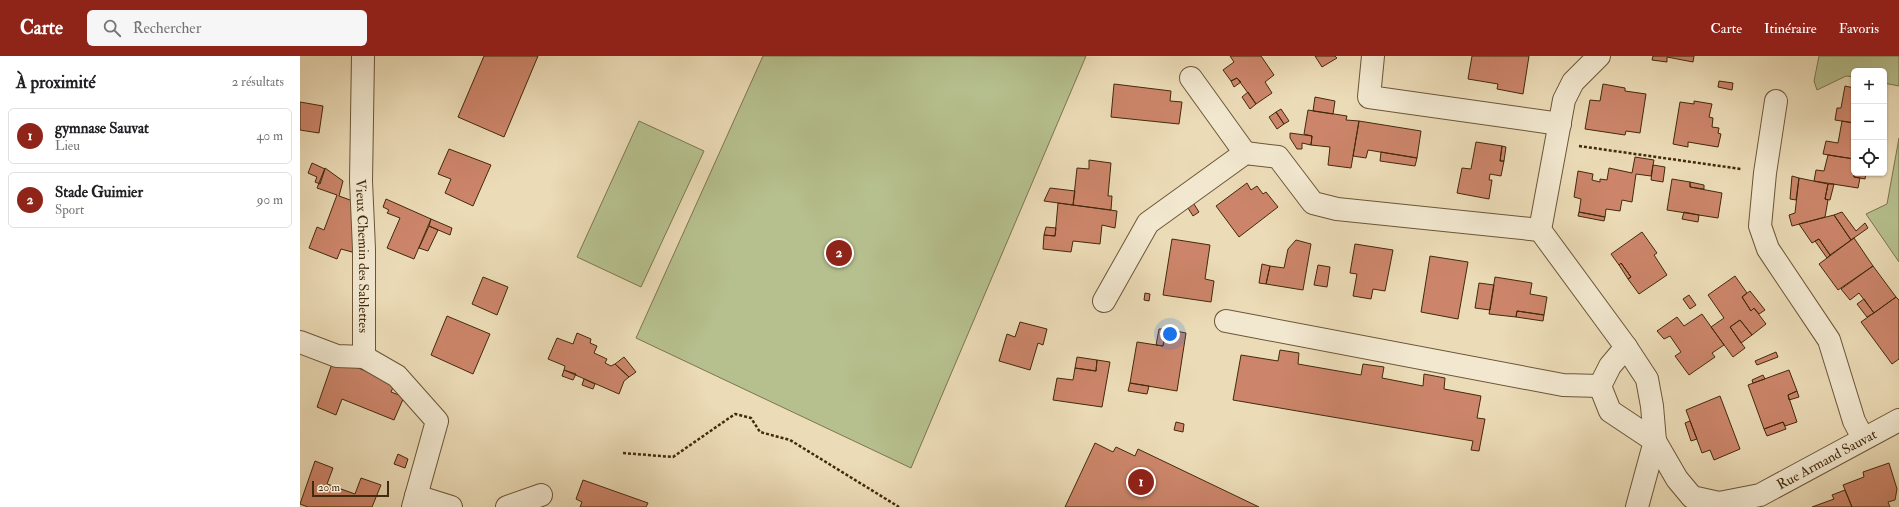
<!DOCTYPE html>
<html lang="fr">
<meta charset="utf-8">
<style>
:root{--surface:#fff;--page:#f6f6f6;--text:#202124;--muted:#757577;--line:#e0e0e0;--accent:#8f2418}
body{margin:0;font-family:"IM FELL Double Pica",serif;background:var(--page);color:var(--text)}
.controls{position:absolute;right:12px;top:12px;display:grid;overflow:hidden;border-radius:6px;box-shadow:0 1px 3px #0004}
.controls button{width:36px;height:36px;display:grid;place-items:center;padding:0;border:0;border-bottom:1px solid var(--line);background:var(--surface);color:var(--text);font:20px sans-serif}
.scale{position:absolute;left:12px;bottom:10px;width:77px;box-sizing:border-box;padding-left:4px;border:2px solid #422a0c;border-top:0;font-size:11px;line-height:14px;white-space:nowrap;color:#422a0c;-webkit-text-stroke:3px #f2e8d0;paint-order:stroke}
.you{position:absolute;left:870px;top:278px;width:14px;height:14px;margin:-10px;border:3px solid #fff;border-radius:50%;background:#1a73e8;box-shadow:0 0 0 6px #1a73e833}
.badge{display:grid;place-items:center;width:26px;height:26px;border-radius:50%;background:var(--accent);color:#fff;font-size:13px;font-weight:700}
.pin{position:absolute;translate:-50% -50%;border:2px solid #fff;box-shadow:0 1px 4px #0006}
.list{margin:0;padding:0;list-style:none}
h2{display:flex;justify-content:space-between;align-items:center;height:52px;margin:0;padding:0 16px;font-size:17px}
h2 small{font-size:13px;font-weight:400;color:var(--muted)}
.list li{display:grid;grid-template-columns:26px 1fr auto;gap:12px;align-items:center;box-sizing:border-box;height:56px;margin:0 8px 8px;padding:0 8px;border:1px solid var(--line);border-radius:6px}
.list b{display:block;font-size:15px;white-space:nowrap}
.list p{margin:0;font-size:13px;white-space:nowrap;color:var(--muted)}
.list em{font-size:13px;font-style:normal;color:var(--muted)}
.icon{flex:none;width:22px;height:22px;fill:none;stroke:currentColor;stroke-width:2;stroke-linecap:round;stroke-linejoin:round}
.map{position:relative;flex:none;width:1599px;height:451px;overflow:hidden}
header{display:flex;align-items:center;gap:24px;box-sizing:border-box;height:56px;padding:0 20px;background:var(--accent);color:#fff}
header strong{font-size:19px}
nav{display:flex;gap:22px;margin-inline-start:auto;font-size:14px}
.search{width:280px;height:36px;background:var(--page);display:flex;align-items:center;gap:10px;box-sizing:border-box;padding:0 14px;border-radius:6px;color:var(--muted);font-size:15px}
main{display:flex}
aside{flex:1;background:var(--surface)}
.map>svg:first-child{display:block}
.green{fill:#b6c08e;stroke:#7c754d}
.building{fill:#cc856a;stroke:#422a0c}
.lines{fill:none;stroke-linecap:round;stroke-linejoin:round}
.minor-casing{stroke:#6c5636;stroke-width:24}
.path{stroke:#422a0c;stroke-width:2.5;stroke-dasharray:3 2;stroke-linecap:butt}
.minor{stroke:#f2e8d0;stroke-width:22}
.labels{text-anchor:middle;stroke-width:3.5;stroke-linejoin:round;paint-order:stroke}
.street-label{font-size:14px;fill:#422a0c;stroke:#f2e8d0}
</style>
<header>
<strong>Carte</strong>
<div class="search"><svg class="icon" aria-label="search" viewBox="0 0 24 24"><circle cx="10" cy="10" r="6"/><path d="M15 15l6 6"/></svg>Rechercher</div>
<nav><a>Carte</a><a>Itinéraire</a><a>Favoris</a></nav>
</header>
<main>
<aside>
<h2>À proximité<small>2 résultats</small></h2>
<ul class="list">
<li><span class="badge">1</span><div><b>gymnase Sauvat</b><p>Lieu</p></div><em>40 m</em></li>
<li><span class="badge">2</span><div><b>Stade Guimier</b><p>Sport</p></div><em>90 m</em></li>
</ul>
</aside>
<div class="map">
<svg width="1599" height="451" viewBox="0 0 1599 451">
<rect width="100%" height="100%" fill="#ebdbb6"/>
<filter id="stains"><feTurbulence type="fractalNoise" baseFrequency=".005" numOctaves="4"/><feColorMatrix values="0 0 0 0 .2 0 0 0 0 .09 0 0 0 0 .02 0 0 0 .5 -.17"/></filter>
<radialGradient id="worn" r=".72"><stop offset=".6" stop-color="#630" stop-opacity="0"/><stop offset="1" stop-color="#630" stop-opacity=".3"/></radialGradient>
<path class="green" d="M 463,0 L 786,0 L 611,412 L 336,282 Z
M 1519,0 L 1599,0 L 1599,30 L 1584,27 L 1584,15 L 1554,15 L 1554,21 L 1546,20 L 1517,34 L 1514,25 Z
M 339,65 L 404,95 L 341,231 L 277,201 Z
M 1599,82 L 1599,206 L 1566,158 L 1587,148 Z"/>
<path class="building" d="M 184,0 L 238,0 L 204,81 L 158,61 Z
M 930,0 L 961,0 L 974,19 L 965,26 L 972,37 L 956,48 L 937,22 L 931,25 L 923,14 L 934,6 Z
M 1015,0 L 1035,0 L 1037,2 L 1022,11 Z
M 1172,0 L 1229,0 L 1223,38 L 1197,33 L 1198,28 L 1168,23 Z
M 1353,0 L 1394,0 L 1393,6 L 1367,1 L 1367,6 L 1352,4 Z
M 937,22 L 941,26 L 934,31 L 931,25 Z
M 1419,25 L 1433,27 L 1432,34 L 1418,31 Z
M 814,28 L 871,35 L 870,45 L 882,46 L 879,68 L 811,61 Z
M 1303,28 L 1325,32 L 1325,35 L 1346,38 L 1340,77 L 1326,75 L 1325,79 L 1285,73 L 1290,44 L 1300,45 Z
M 1545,30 L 1554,32 L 1554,67 L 1535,64 L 1537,52 L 1541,52 Z
M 948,36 L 956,48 L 950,53 L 942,41 Z
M 1015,41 L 1035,45 L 1033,58 L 1013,55 Z
M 1394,45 L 1412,48 L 1409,61 L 1413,62 L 1412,71 L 1419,72 L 1418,77 L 1421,78 L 1418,91 L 1388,86 L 1388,91 L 1373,88 L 1380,46 L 1394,48 Z
M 0,46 L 23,50 L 19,77 L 0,74 Z
M 981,53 L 989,65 L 984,68 L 976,56 Z
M 1008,54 L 1047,60 L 1046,64 L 1059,65 L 1051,112 L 1028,109 L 1030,91 L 1011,89 L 1012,80 L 1004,78 Z
M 976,56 L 984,68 L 977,73 L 969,61 Z
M 1059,65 L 1121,75 L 1117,102 L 1068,94 L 1066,102 L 1053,100 Z
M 1542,65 L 1554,67 L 1554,103 L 1523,98 L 1526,85 L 1538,87 Z
M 990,77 L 1012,80 L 1011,89 L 1002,87 L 1002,93 L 997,93 L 990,82 Z
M 1176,86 L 1202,90 L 1200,105 L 1204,105 L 1201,120 L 1190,118 L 1189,124 L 1192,124 L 1189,143 L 1157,137 L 1162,112 L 1171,113 Z
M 1202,90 L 1206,91 L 1204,105 L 1200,105 Z
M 149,93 L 191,109 L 173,150 L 145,137 L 151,123 L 138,118 Z
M 1081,96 L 1117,102 L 1115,110 L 1080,105 Z
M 1528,99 L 1554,103 L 1554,121 L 1560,122 L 1558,132 L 1514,125 L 1516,114 L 1524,115 Z
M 1335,101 L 1354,104 L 1351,120 L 1336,118 L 1332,146 L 1322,144 L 1320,155 L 1306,153 L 1305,161 L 1279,156 L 1281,143 L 1274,141 L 1278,115 L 1293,118 L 1292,124 L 1300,126 L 1300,123 L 1307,124 L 1309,112 L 1332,117 Z
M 789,104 L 811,107 L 808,140 L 812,140 L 811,154 L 773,149 L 777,112 L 789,113 Z
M 12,107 L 25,113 L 20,128 L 15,126 L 17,121 L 8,117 Z
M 1353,109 L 1365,111 L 1363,126 L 1351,124 Z
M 25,112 L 43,125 L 39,140 L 53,145 L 58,179 L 52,196 L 41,193 L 37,203 L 9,192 L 17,171 L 24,174 L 37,139 L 17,132 Z
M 1555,117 L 1566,117 L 1565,123 L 1554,121 Z
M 1492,120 L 1499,122 L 1496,144 L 1490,143 Z
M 1499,122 L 1528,128 L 1525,143 L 1528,144 L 1525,161 L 1492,170 L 1489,159 L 1495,157 Z
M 1372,123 L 1390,126 L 1390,131 L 1422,137 L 1418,162 L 1367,154 Z
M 1390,126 L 1404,129 L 1404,133 L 1390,131 Z
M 947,127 L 951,134 L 957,130 L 963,138 L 966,136 L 978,151 L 939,181 L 916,150 Z
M 1528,128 L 1534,128 L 1530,144 L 1525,143 Z
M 750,132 L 775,135 L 773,149 L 744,145 Z
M 86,143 L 131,163 L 114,203 L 87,192 L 100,162 L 87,157 L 89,154 L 83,151 Z
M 892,145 L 899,156 L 893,160 L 886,149 Z
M 758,147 L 817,155 L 815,172 L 802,169 L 800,188 L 773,185 L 771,196 L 743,193 L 744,179 L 755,180 Z
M 1279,156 L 1305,161 L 1304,165 L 1278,160 Z
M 1384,156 L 1399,159 L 1398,166 L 1382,163 Z
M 1542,156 L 1556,175 L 1565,167 L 1568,172 L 1551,184 L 1534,159 Z
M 1534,159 L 1551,184 L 1530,199 L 1519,183 L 1512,187 L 1499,168 Z
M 131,163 L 152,172 L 150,179 L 129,170 Z
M 129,170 L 138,174 L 128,195 L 119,192 Z
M 746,171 L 756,172 L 755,180 L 744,179 Z
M 1342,176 L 1357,197 L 1354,199 L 1367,219 L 1339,238 L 1328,223 L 1331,221 L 1321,207 L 1319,209 L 1311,198 Z
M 1554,182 L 1573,210 L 1538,234 L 1519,208 Z
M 872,183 L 910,189 L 905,223 L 914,225 L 911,246 L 863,239 Z
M 1519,183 L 1530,199 L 1527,202 L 1515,185 Z
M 996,184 L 1011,188 L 1003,234 L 966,228 L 970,210 L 984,212 L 988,193 Z
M 1055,188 L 1093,194 L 1085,235 L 1073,233 L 1071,243 L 1053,240 L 1057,218 L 1050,217 Z
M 1130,200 L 1168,206 L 1158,263 L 1121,256 Z
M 1321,207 L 1331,221 L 1328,223 L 1319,209 Z
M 962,208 L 970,210 L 966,228 L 959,227 Z
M 1018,209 L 1030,211 L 1027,231 L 1014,229 Z
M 1573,210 L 1596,241 L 1574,257 L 1559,237 L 1550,244 L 1541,233 Z
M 1435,220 L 1447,237 L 1442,241 L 1451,255 L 1454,252 L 1466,268 L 1452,279 L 1440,264 L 1430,271 L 1445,292 L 1433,301 L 1411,271 L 1424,262 L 1408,239 Z
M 183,221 L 208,231 L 197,259 L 172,248 Z
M 1195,221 L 1232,227 L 1230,238 L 1247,241 L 1244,259 L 1217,255 L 1216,261 L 1189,258 Z
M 1179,227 L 1194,229 L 1190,254 L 1175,252 Z
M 1450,235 L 1465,254 L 1459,258 L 1454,252 L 1451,255 L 1442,241 Z
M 845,237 L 850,238 L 849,245 L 844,244 Z
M 1389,239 L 1396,249 L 1390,253 L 1383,243 Z
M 1596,241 L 1599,244 L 1599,303 L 1592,308 L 1561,266 Z
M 1564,243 L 1574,257 L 1567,261 L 1557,248 Z
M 1217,255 L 1244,259 L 1243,265 L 1216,261 Z
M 1402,258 L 1424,289 L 1412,297 L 1415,301 L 1389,319 L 1375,300 L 1381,296 L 1370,280 L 1364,283 L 1357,275 L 1377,261 L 1384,270 Z
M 147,260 L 190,278 L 173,318 L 131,299 Z
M 1440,264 L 1452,279 L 1441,287 L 1430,271 Z
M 720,266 L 747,273 L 743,289 L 738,287 L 730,314 L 699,305 L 707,278 L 715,281 Z
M 859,273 L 866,273 L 863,290 L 856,289 Z
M 866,273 L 886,277 L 877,335 L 830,327 L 837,286 L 863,290 Z
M 277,277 L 291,283 L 290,287 L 297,290 L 294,297 L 307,303 L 305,307 L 311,310 L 315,308 L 329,321 L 324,325 L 319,338 L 264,314 L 265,310 L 248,303 L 257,282 L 273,288 Z
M 980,294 L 999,297 L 998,308 L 1061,319 L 1063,308 L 1084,311 L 1082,322 L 1123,330 L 1124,318 L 1145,322 L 1144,333 L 1181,340 L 1177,362 L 1185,363 L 1179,395 L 1171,394 L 1173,385 L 933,344 L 941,299 L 978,305 Z
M 1476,296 L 1478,301 L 1457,309 L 1455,305 Z
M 324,301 L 336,316 L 329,321 L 315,308 Z
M 777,301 L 797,304 L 796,315 L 775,312 Z
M 34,302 L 95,327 L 91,336 L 104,341 L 94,364 L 42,343 L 36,359 L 17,351 Z
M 797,304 L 810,306 L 802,351 L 753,344 L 757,322 L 773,324 L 775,312 L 796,315 Z
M 264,314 L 276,318 L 273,324 L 262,320 Z
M 1489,314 L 1497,335 L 1488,339 L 1497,366 L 1485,370 L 1483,366 L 1464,373 L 1448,329 Z
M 1463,319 L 1465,323 L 1453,327 L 1452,324 Z
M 284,323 L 295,328 L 293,333 L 282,329 Z
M 830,327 L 849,330 L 847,338 L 828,335 Z
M 1497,335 L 1499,341 L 1489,344 L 1488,339 Z
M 1420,340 L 1440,393 L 1414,404 L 1410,394 L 1402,397 L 1386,354 Z
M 1390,365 L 1397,383 L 1391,385 L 1385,367 Z
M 876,366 L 884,368 L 883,376 L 874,374 Z
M 1483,366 L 1486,373 L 1467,380 L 1464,373 Z
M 795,387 L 813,396 L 816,391 L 835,400 L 838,393 L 959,451 L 765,451 Z
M 98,398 L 108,403 L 105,412 L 94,408 Z
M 15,405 L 33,412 L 27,428 L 55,438 L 61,422 L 81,429 L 72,451 L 8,451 L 0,448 Z
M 1589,407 L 1597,433 L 1595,444 L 1588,446 L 1590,451 L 1552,451 L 1543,429 L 1564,421 L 1563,416 Z
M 283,424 L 348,447 L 346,451 L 280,451 L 282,446 L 276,443 Z
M 1545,434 L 1552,451 L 1512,451 L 1534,443 L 1532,439 Z"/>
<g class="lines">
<defs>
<g id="minor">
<path id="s1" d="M 63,0 L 61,125 L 64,193 L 64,301"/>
<path d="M 1073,0 L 1069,41 L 1260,68"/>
<path d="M 1299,0 L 1273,26 L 1264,44 L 1240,174 L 1326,291 L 1347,323 L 1352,350 L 1355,385 L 1377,423 L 1392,441 L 1419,447"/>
<path d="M 891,22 L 945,97"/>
<path d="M 1476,45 L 1465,117 L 1460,170 L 1468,193 L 1529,284 L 1554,365 L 1563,382"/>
<path d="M 804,245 L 848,167 L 945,97 L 978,101 L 1013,147 L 1037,153 L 1240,174"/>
<path d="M 926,265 L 1263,329 L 1300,330"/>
<path d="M 0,286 L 37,300 L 64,301 L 97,320 L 137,365 L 113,451"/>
<path d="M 1326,291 L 1310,310 L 1300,330 L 1310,355 L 1355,385 L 1337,451"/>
<path d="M 116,440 L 151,451"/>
<path d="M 207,451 L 241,439"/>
<path id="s2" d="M 1407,451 L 1419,447 L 1460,439 L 1599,364"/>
</g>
</defs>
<use href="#minor" class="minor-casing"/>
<path class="path" d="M 1279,90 L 1441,113
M 323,397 L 373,401 L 435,358 L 451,362 L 460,376 L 490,384 L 599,451"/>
<use href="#minor" class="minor"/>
</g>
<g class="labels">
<g class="street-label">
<text dy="5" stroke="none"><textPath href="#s1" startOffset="200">Vieux Chemin des Sablettes</textPath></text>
<text dy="5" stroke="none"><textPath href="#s2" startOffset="130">Rue Armand Sauvat</textPath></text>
</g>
</g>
<rect width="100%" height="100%" filter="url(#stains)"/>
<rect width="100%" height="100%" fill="url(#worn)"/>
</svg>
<div class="controls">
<button>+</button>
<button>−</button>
<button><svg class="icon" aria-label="locate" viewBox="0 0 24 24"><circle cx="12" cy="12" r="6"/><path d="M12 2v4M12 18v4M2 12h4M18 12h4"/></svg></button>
</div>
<div class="scale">20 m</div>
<div class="you"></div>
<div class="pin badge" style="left:841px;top:426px">1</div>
<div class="pin badge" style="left:539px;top:197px">2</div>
</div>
</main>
